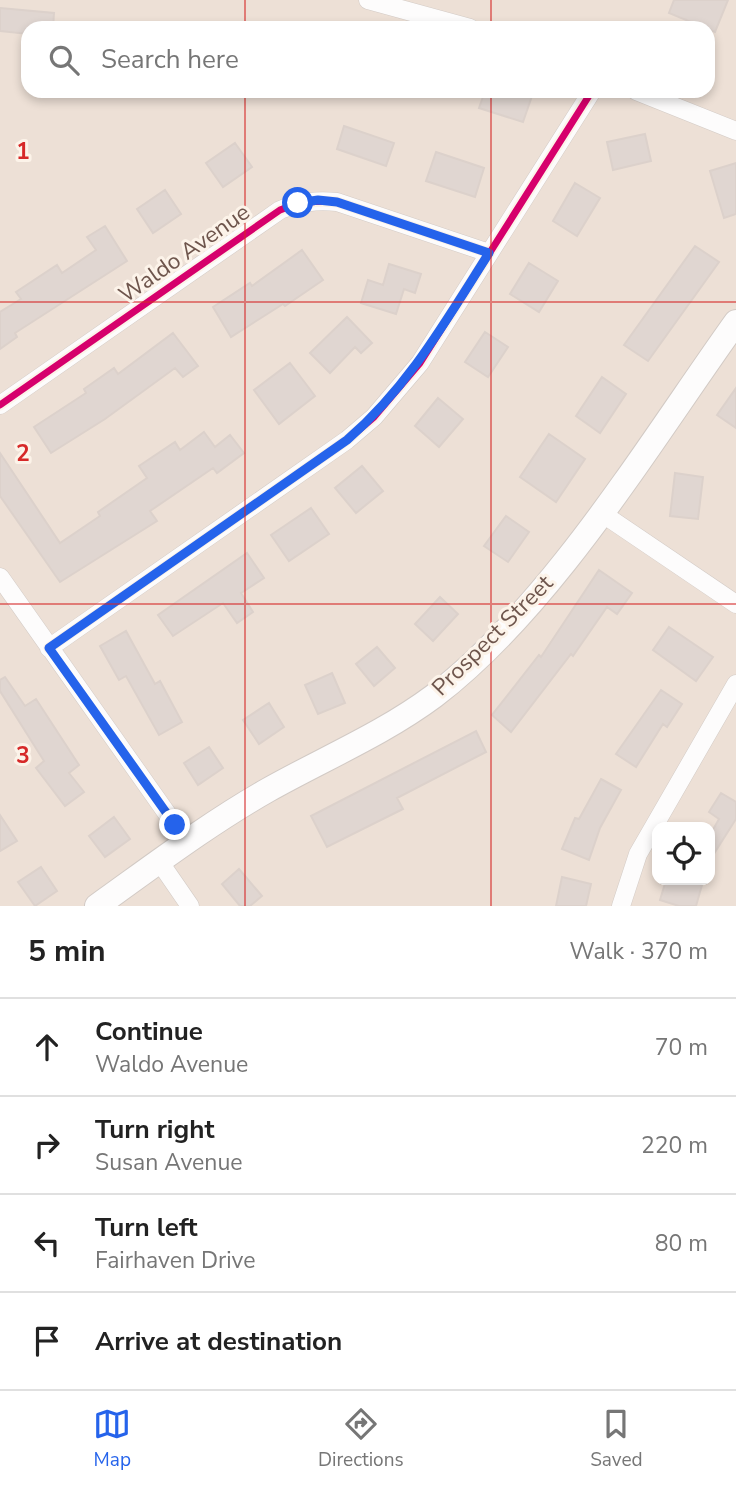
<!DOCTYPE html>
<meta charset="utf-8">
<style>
:root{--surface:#fff;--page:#f2f2f2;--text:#222;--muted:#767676;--line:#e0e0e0;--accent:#2563eb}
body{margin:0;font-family:"Nunito Sans",sans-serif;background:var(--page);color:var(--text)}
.controls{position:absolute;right:21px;bottom:21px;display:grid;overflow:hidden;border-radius:14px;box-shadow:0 4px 10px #0003}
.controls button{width:63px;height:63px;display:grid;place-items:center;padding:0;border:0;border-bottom:2px solid var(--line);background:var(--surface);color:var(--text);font:35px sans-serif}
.stop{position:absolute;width:21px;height:21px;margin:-16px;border:5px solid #2563eb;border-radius:50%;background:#fff}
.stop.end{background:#2563eb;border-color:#fff;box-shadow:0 2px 7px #0008}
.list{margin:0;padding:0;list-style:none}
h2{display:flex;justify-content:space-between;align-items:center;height:91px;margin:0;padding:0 28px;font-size:30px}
h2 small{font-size:23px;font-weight:400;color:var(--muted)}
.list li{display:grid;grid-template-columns:46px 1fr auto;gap:21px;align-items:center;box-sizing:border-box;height:98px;padding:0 28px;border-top:2px solid var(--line)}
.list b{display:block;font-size:26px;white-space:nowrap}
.list p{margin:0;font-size:23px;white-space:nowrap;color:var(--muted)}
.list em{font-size:23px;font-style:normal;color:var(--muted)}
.icon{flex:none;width:38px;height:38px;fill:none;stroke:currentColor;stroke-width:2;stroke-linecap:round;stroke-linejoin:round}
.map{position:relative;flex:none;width:736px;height:906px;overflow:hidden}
.search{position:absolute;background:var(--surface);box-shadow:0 4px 10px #0003;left:21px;right:21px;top:21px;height:77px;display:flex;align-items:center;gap:18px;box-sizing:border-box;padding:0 24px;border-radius:21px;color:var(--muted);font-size:26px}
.sheet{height:483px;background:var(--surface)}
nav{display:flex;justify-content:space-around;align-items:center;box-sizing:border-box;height:98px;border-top:2px solid var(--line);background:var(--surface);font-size:19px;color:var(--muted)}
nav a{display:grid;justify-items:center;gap:4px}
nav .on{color:var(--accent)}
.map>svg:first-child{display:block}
.residential{fill:#ede0d6;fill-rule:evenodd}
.building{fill:#e0d6d1;stroke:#dcd1cb;stroke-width:2}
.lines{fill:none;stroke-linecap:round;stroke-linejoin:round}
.minor-casing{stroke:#d3cbc6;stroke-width:19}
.secondary-casing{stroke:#d2cac5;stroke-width:26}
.minor{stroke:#fdfcfc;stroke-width:18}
.secondary{stroke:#fdfcfc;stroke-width:24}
.cycleway-casing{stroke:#fcf3e9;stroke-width:11}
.cycleway{stroke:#d6006c;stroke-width:7}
.route{stroke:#2563eb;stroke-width:9}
.grid{fill:none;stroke:#d62828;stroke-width:2;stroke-opacity:0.55}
.labels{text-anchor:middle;stroke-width:6;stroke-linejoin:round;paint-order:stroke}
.street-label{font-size:23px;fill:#6e554c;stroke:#fcf3e9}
.grid-label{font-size:23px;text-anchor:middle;font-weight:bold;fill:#d62828;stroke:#fcf3e9;stroke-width:6;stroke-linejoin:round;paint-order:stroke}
</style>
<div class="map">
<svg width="736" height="906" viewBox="0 0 736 906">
<rect width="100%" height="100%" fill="#f4eee8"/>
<path class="residential" d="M 0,0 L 736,0 L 736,906 L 0,906 ZM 28,28 L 708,28 L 708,91 L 28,91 ZM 657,827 L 710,827 L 710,880 L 657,880 Z"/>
<path class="building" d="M 674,0 L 728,0 L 715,32 L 669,13 Z
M 0,8 L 54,13 L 53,28 L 28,28 L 28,34 L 0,31 Z
M 485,91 L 515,91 L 532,96 L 523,122 L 479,108 Z
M 344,126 L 394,143 L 386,166 L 337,149 Z
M 645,134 L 651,161 L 613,170 L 607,142 Z
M 235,143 L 252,167 L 223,187 L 206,163 Z
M 436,152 L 484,168 L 475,197 L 426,181 Z
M 736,163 L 736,214 L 724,218 L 710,171 Z
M 575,183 L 600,198 L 577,236 L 553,221 Z
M 165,190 L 181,214 L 153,233 L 137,209 Z
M 105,226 L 127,261 L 15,333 L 17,337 L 0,349 L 0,312 L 21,299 L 16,292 L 57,265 L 62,273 L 96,250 L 87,237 Z
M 695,246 L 719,262 L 648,361 L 624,345 Z
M 302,250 L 323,280 L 285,306 L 283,304 L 231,337 L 213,307 L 250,283 L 252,286 Z
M 529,263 L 558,281 L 539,312 L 510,294 Z
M 389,264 L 421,274 L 415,293 L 404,289 L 396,314 L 361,303 L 368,280 L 383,285 Z
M 347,317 L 372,343 L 361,353 L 355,347 L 330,373 L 310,353 Z
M 485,332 L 508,347 L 488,377 L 465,362 Z
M 173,333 L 198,366 L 183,377 L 175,368 L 105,419 L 51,453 L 34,427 L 86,393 L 84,389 L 114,368 L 118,374 Z
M 290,363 L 315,396 L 279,424 L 254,390 Z
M 602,377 L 626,394 L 600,433 L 576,416 Z
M 736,388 L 736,428 L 717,415 Z
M 438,398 L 463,419 L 439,447 L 415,426 Z
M 204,432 L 215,447 L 230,435 L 244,453 L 217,473 L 213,468 L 150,511 L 157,521 L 60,582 L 0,496 L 0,453 L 60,543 L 100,516 L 98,512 L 147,478 L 139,466 L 175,442 L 180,450 Z
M 549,434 L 585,459 L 556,502 L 520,477 Z
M 362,466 L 383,491 L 356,513 L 335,488 Z
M 675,473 L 703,477 L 698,519 L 670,516 Z
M 311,508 L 329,534 L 289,561 L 271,535 Z
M 506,516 L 529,532 L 508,562 L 484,546 Z
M 247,553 L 264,578 L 241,593 L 253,612 L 237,623 L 223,603 L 173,636 L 158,615 Z
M 599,570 L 632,593 L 617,614 L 607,607 L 573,656 L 571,654 L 511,732 L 492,715 L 539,655 L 541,657 Z
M 440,597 L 458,614 L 433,641 L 415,624 Z
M 669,627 L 713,657 L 696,681 L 653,650 Z
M 126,631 L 155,684 L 160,681 L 182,722 L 159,735 L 126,676 L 119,680 L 100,646 Z
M 377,647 L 395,668 L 374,686 L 356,664 Z
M 332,673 L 345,703 L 318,714 L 305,685 Z
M 5,677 L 25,706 L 36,699 L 79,765 L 69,773 L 84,792 L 65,806 L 36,768 L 44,761 L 0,691 L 0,680 Z
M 661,690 L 682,704 L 667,727 L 663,724 L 636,767 L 616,754 Z
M 269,703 L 284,727 L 259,744 L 243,720 Z
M 476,731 L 486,752 L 397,798 L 403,809 L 327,847 L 311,816 Z
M 209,747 L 223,768 L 198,785 L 184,763 Z
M 601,779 L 621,790 L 600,828 L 589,860 L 562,849 L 575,818 L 579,819 Z
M 721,793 L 736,802 L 736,819 L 710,860 L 710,835 L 719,819 L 709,812 Z
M 0,815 L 17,841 L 0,851 Z
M 114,817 L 130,839 L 105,857 L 89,836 Z
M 41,867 L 57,891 L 35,906 L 18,882 Z
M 239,869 L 262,896 L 250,906 L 240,906 L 222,884 Z
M 562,877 L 591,884 L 586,906 L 556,906 Z
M 666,880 L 685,880 L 702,885 L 696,906 L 679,906 L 660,900 Z"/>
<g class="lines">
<defs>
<path id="minor" d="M 368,0 L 470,28
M 636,91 L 736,131
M 0,405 L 280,210 C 300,202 316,200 337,202 L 489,253
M 600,512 L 736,604
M 0,577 L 187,842
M 49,648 L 347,440 L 374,417 L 420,363 L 592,91
M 159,861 L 190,906
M 621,906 L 638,854 L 736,684"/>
<path id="secondary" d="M 97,906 C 153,866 208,824 268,790 C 323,759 383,734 434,696 C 551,607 650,442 736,322"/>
</defs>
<use href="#minor" class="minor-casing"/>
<use href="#secondary" class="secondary-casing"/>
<use href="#minor" class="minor"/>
<use href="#secondary" class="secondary"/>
<defs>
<path id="cycleway" d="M 0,405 L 280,210 C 300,202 316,200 337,202 L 489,253
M 49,648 L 347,440 L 374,417 L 420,363 L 592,91"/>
</defs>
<use href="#cycleway" class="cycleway-casing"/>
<use href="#cycleway" class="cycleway"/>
</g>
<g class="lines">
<path class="route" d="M 175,825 L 49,648 L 347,440 C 409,386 445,322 489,253 L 337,202 L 318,200 L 298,203"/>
</g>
<path class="grid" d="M 245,0 L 245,28M 491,0 L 491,28M 245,91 L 245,906M 491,91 L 491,906M 0,302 L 736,302M 0,604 L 736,604"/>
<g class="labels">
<g class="street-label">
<text transform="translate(184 253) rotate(-35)" y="8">Waldo Avenue</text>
<text transform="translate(492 635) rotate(-45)" y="8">Prospect Street</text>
</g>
</g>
<g class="grid-label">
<text x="23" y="159">1</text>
<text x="23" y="461">2</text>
<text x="23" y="763">3</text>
</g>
</svg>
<div class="controls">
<button><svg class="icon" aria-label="locate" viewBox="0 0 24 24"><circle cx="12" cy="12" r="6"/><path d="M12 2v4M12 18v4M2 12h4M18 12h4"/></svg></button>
</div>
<div class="stop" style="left:298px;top:203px"></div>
<div class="stop end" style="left:175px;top:825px"></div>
<div class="search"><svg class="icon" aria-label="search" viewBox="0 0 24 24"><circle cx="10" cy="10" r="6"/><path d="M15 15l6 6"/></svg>Search here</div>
</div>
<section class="sheet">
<h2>5 min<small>Walk · 370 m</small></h2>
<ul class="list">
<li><svg class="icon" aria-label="ahead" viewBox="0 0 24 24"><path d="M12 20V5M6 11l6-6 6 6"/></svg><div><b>Continue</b><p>Waldo Avenue</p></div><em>70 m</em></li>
<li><svg class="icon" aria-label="right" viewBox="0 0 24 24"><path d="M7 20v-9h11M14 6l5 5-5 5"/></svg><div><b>Turn right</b><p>Susan Avenue</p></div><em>220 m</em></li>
<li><svg class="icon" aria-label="left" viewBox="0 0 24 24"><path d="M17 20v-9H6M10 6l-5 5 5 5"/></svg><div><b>Turn left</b><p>Fairhaven Drive</p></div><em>80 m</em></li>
<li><svg class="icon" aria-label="arrive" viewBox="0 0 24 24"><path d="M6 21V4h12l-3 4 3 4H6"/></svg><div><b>Arrive at destination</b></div></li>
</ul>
</section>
<nav>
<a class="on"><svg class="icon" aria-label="map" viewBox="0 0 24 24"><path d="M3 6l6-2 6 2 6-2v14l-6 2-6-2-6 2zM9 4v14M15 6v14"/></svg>Map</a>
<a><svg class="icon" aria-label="directions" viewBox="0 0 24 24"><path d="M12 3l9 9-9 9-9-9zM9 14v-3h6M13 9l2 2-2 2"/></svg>Directions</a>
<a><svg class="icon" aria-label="saved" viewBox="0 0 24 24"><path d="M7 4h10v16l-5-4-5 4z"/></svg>Saved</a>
</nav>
